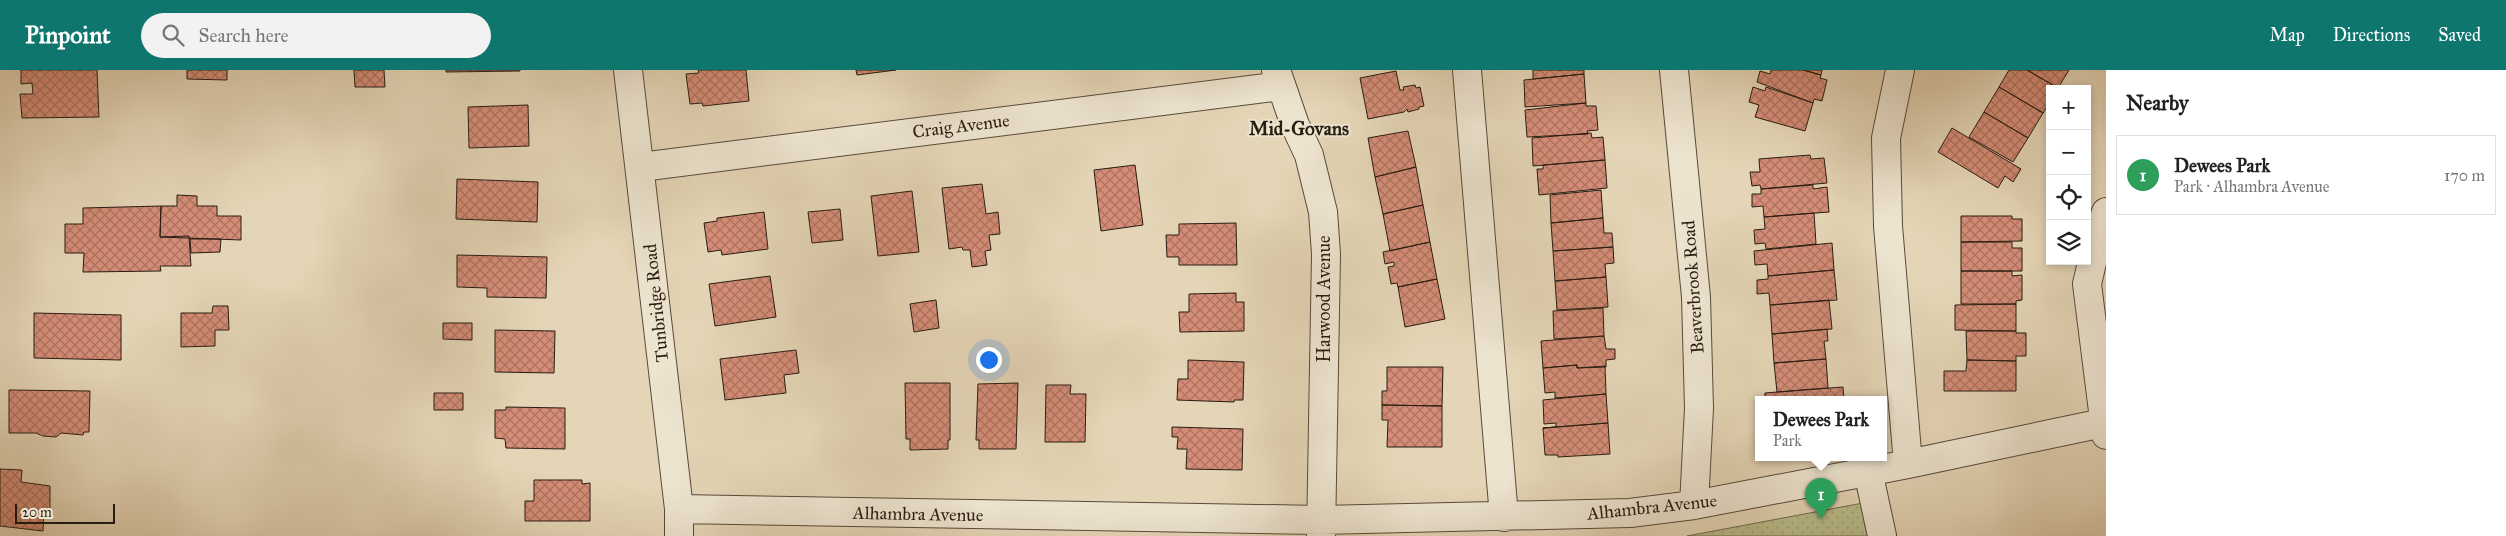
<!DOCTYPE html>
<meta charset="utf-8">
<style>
:root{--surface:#fff;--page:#f2f2f2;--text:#222;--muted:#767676;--line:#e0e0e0;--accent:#0f766e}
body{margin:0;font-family:"IM FELL Great Primer",serif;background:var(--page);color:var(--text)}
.controls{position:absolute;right:15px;top:15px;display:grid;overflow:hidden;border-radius:0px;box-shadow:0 2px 8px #0003}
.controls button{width:45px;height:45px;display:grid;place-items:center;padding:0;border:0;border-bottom:1px solid var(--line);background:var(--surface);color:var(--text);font:25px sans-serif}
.scale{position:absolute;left:15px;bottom:12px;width:100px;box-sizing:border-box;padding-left:5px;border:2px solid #291c12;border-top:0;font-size:14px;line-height:18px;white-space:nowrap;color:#291c12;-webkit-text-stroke:4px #ede4d0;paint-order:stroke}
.you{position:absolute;left:988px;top:289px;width:18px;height:18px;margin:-12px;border:4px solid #fff;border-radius:50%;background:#1a73e8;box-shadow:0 0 0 8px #1a73e833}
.badge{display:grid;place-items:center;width:32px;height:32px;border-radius:50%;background:var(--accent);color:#fff;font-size:16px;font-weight:700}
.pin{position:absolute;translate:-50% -41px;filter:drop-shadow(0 1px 2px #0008)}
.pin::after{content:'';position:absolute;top:26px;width:18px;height:15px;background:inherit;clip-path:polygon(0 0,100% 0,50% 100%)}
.popup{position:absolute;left:1755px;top:326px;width:132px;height:65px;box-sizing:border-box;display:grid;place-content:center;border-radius:0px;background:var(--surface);filter:drop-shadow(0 1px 4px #0005);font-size:16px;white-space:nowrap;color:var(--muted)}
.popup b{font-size:19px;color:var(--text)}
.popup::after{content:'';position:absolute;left:50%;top:100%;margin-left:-10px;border:10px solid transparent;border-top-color:var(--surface)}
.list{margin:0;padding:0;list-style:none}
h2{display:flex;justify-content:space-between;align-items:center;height:65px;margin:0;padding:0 20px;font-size:21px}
h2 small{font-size:16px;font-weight:400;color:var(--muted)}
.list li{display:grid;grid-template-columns:32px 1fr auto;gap:15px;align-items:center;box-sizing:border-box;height:80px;margin:0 10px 10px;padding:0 10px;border:1px solid var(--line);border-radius:0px}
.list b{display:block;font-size:19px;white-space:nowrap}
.list p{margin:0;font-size:16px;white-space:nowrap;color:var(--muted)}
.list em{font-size:16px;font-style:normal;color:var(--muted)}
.icon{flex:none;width:28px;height:28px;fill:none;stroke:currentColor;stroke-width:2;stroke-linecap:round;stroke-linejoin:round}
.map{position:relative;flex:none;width:2106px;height:466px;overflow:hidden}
header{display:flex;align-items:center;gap:30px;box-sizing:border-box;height:70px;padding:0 25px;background:var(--accent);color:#fff}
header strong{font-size:24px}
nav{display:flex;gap:28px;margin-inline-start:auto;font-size:18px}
.search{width:350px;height:45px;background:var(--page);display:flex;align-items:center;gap:12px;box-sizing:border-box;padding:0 18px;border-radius:28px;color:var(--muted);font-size:19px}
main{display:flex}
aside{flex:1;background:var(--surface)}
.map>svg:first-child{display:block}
.park{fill:url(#park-dots);stroke:#716c4e}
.building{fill:url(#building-cross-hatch);stroke:#291c12}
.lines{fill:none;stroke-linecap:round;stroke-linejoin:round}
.minor-casing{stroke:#584a3b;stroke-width:30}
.minor{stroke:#ede4d0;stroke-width:28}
.labels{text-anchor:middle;stroke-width:4;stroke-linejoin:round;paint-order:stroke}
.street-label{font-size:18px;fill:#291c12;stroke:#ede4d0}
.neighbourhood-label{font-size:19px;font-weight:bold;fill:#291c12;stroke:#ede4d0}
</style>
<header>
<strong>Pinpoint</strong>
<div class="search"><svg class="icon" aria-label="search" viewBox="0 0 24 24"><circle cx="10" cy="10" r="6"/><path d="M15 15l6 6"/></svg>Search here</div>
<nav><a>Map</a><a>Directions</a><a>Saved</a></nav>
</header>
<main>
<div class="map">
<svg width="2106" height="466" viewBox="0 0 2106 466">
<defs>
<pattern id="park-dots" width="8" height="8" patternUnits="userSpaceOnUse" patternTransform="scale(1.25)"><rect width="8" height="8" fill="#b9bc8b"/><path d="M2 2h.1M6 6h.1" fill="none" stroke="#9fa177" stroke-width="1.8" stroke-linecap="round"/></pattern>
<pattern id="building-cross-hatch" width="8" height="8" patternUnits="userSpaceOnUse" patternTransform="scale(1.25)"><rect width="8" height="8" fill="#d58d77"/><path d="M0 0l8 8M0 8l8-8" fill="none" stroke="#ad7260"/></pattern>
</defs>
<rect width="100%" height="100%" fill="#e4d5b6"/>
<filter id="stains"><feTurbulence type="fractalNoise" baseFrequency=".004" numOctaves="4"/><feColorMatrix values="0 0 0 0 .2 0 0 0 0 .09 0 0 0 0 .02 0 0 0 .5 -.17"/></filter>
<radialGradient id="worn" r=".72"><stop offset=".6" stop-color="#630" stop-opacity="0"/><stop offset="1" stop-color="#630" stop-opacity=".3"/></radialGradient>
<path class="park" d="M 1863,433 L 1870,466 L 1687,466 Z"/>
<path class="building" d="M 21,0 L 97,0 L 99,47 L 22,48 L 20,24 L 33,24 L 32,13 L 21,14 Z
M 187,0 L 227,0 L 227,10 L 187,9 Z
M 354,0 L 384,0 L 385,17 L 355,17 Z
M 446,0 L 520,0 L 520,1 L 446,2 Z
M 698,0 L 746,0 L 749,31 L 703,36 L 702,33 L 690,34 L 686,4 L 699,3 Z
M 856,0 L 896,0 L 857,5 Z
M 1533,0 L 1584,0 L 1584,4 L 1533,9 Z
M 1771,0 L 1803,0 L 1821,5 L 1820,8 L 1827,10 L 1822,31 L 1814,29 L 1813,33 L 1757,12 L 1760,1 L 1770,4 Z
M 1803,0 L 1822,0 L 1821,5 Z
M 2009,0 L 2027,0 L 2058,18 L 2050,19 L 2050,32 L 2043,43 L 1999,17 Z
M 2027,0 L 2069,0 L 2058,18 Z
M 1396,1 L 1400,20 L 1404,20 L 1403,17 L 1415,15 L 1416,18 L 1420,17 L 1424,36 L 1419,37 L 1419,39 L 1408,42 L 1407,39 L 1404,42 L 1368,49 L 1360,8 Z
M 1584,4 L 1586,33 L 1525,37 L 1524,10 Z
M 1753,17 L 1765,21 L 1766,17 L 1813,33 L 1805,61 L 1755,47 L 1759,35 L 1749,32 Z
M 1999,17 L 2043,43 L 2028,68 L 1984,42 Z
M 1586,33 L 1586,36 L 1596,36 L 1598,60 L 1587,61 L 1588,64 L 1527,67 L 1525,40 Z
M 528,35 L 529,76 L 469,78 L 468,37 Z
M 1984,42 L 2028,68 L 2013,92 L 1969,67 Z
M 1952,58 L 2021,99 L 2013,112 L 2005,106 L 1998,118 L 1938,82 Z
M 1408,61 L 1416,97 L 1375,107 L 1368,68 Z
M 1591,63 L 1592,68 L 1603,67 L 1605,90 L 1533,96 L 1532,68 Z
M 1810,85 L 1811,89 L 1824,88 L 1827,113 L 1761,119 L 1760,115 L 1752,116 L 1750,102 L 1760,102 L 1759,89 Z
M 1605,90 L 1607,118 L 1539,125 L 1537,99 L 1543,99 L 1543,95 Z
M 1135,95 L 1143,155 L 1101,161 L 1094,100 Z
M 1416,97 L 1423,135 L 1383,144 L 1375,107 Z
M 457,109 L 538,112 L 537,152 L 456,149 Z
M 982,114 L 986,144 L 998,142 L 1000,164 L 989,165 L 991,180 L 985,181 L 987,195 L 972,197 L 970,180 L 963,180 L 962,177 L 949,179 L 942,118 Z
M 1813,115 L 1813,119 L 1827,117 L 1829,142 L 1764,147 L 1763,136 L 1752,137 L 1752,124 L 1761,124 L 1761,119 Z
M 1601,120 L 1603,148 L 1551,153 L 1550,125 Z
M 912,121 L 919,182 L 878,186 L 871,126 Z
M 177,125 L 197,126 L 197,136 L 217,136 L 217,146 L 241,146 L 241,170 L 160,167 L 161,136 L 177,136 Z
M 1423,135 L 1430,172 L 1390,181 L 1383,144 Z
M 161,136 L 160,167 L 189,166 L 191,196 L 160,196 L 161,201 L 83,202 L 84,183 L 65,183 L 65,154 L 83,154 L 83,138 Z
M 840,139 L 843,170 L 812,173 L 808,142 Z
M 764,142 L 768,179 L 722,185 L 721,180 L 708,182 L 704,153 L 717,151 L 717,148 Z
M 1814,143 L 1816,174 L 1766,179 L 1765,173 L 1755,174 L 1754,160 L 1765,159 L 1764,147 Z
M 1961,146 L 2012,146 L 2012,149 L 2022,149 L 2022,171 L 1961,172 Z
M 1603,148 L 1604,163 L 1612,163 L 1613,177 L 1553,181 L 1551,153 Z
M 1236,153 L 1237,195 L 1179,195 L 1179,187 L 1167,187 L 1166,165 L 1179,165 L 1179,154 Z
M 190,169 L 221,169 L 220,182 L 191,183 Z
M 1430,172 L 1437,209 L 1398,217 L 1397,213 L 1391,214 L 1388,197 L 1394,196 L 1394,192 L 1385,194 L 1383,182 Z
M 1961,172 L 2012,172 L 2012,178 L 2022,178 L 2022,201 L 1961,201 Z
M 1832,173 L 1834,200 L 1768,206 L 1767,194 L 1755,195 L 1754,181 Z
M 1613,177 L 1614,193 L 1605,194 L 1606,207 L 1555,211 L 1553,181 Z
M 457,185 L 547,187 L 546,228 L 487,227 L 487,218 L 457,217 Z
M 1834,200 L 1837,230 L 1770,235 L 1769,223 L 1757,224 L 1757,210 L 1768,209 L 1768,206 Z
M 1961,201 L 2012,201 L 2012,206 L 2022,205 L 2022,230 L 2016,231 L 2016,234 L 1961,234 Z
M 770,206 L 776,247 L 715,256 L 709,214 Z
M 1606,207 L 1608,237 L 1557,240 L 1555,211 Z
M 1437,209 L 1445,249 L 1405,257 L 1398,217 Z
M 1236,223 L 1236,232 L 1244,232 L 1244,261 L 1180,262 L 1179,242 L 1189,242 L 1189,224 Z
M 936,230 L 939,258 L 914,262 L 910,234 Z
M 1829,230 L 1832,259 L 1772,264 L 1770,235 Z
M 2016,234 L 2016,261 L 1955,260 L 1955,235 Z
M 213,236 L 228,236 L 229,260 L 215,260 L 215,276 L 181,277 L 181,243 L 212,243 Z
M 1603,238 L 1604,266 L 1554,269 L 1553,241 Z
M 34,243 L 121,245 L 121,290 L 34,288 Z
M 443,253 L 472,253 L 472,270 L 443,269 Z
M 1827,259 L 1828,271 L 1824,271 L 1826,289 L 1774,293 L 1772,264 Z
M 495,260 L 555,261 L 554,303 L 495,302 Z
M 1966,261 L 2016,261 L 2016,263 L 2026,263 L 2026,286 L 2016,286 L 2016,291 L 1967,290 Z
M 1604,266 L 1606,279 L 1615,279 L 1615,289 L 1606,290 L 1606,297 L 1577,298 L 1577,295 L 1543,298 L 1541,271 Z
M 796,280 L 799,303 L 784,305 L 786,323 L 725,330 L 720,289 Z
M 1826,289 L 1828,318 L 1777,322 L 1774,293 Z
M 1188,290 L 1244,292 L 1243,330 L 1234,330 L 1234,332 L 1177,330 L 1178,309 L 1188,309 Z
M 1967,290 L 2016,291 L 2016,321 L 1944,321 L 1944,301 L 1966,301 Z
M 1577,295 L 1577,298 L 1605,296 L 1606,324 L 1555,328 L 1555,322 L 1545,323 L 1543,298 Z
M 1387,297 L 1443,297 L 1442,336 L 1382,335 L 1382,321 L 1387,321 Z
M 905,313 L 950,313 L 950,370 L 948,370 L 948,379 L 910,380 L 910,369 L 906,369 Z
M 1018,313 L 1016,379 L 979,379 L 979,370 L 976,370 L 978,314 Z
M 1046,315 L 1071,315 L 1070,324 L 1086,324 L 1085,372 L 1045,372 Z
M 1843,317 L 1844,330 L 1765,330 L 1765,323 Z
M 9,320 L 90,321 L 89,362 L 84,362 L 83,365 L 61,363 L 56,367 L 43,366 L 36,363 L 9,363 Z
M 434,323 L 463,323 L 463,340 L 434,340 Z
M 1606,324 L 1608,353 L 1543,358 L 1556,357 L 1556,353 L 1544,354 L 1543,330 Z
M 1382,335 L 1442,336 L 1442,377 L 1387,377 L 1388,350 L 1382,350 Z
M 506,337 L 565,338 L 565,379 L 506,378 L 505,369 L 495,368 L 495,340 L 506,340 Z
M 1608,353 L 1610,384 L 1558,387 L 1558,385 L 1545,385 L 1543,358 Z
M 1172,357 L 1243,359 L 1242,400 L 1186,399 L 1187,379 L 1177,379 L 1178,367 L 1172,367 Z
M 0,399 L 22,400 L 21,412 L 50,416 L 50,443 L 44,442 L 43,461 L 0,456 Z
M 534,410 L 582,410 L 582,414 L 590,413 L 590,451 L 525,451 L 525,431 L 534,431 Z"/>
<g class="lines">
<defs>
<path id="minor" d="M 628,0 L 679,439 L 679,466
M 1276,0 L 1295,55 L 1309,85 L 1323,142 L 1326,184 L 1321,466
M 1467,0 L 1504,447
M 1674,0 L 1696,227 L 1699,338 L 1694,435
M 1900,0 L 1886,68 L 1888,156 L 1908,394
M 641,97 L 1281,16
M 2106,142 L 2099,162 L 2087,214 L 2106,365
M 1868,401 L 1882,466
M 679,439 L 1321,450 L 1630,443 L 1694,435 L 1908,394 L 2103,353"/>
</defs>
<use href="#minor" class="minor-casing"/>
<use href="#minor" class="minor"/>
</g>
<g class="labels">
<g class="street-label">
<text transform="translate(961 56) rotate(-7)" y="6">Craig Avenue</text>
<text transform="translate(1693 217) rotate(-94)" y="6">Beaverbrook Road</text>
<text transform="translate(1324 229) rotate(-90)" y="6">Harwood Avenue</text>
<text transform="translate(656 233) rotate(-96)" y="6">Tunbridge Road</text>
<text transform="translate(1652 437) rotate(-6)" y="6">Alhambra Avenue</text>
<text transform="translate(918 444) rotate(1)" y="6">Alhambra Avenue</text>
</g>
<g class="neighbourhood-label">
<text x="1299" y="65">Mid-Govans</text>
</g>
</g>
<rect width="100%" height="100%" filter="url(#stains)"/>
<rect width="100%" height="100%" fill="url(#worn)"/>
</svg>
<div class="controls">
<button>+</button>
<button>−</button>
<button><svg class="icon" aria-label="locate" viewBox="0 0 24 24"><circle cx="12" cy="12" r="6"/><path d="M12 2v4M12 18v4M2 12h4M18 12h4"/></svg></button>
<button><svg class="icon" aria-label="layers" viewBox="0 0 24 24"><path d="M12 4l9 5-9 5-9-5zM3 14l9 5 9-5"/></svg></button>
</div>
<div class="scale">20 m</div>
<div class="you"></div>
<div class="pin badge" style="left:1821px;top:449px;background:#2e9e5b">1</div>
<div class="popup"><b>Dewees Park</b>Park</div>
</div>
<aside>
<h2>Nearby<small></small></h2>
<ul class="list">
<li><span class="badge" style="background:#2e9e5b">1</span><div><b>Dewees Park</b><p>Park · Alhambra Avenue</p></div><em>170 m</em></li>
</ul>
</aside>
</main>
